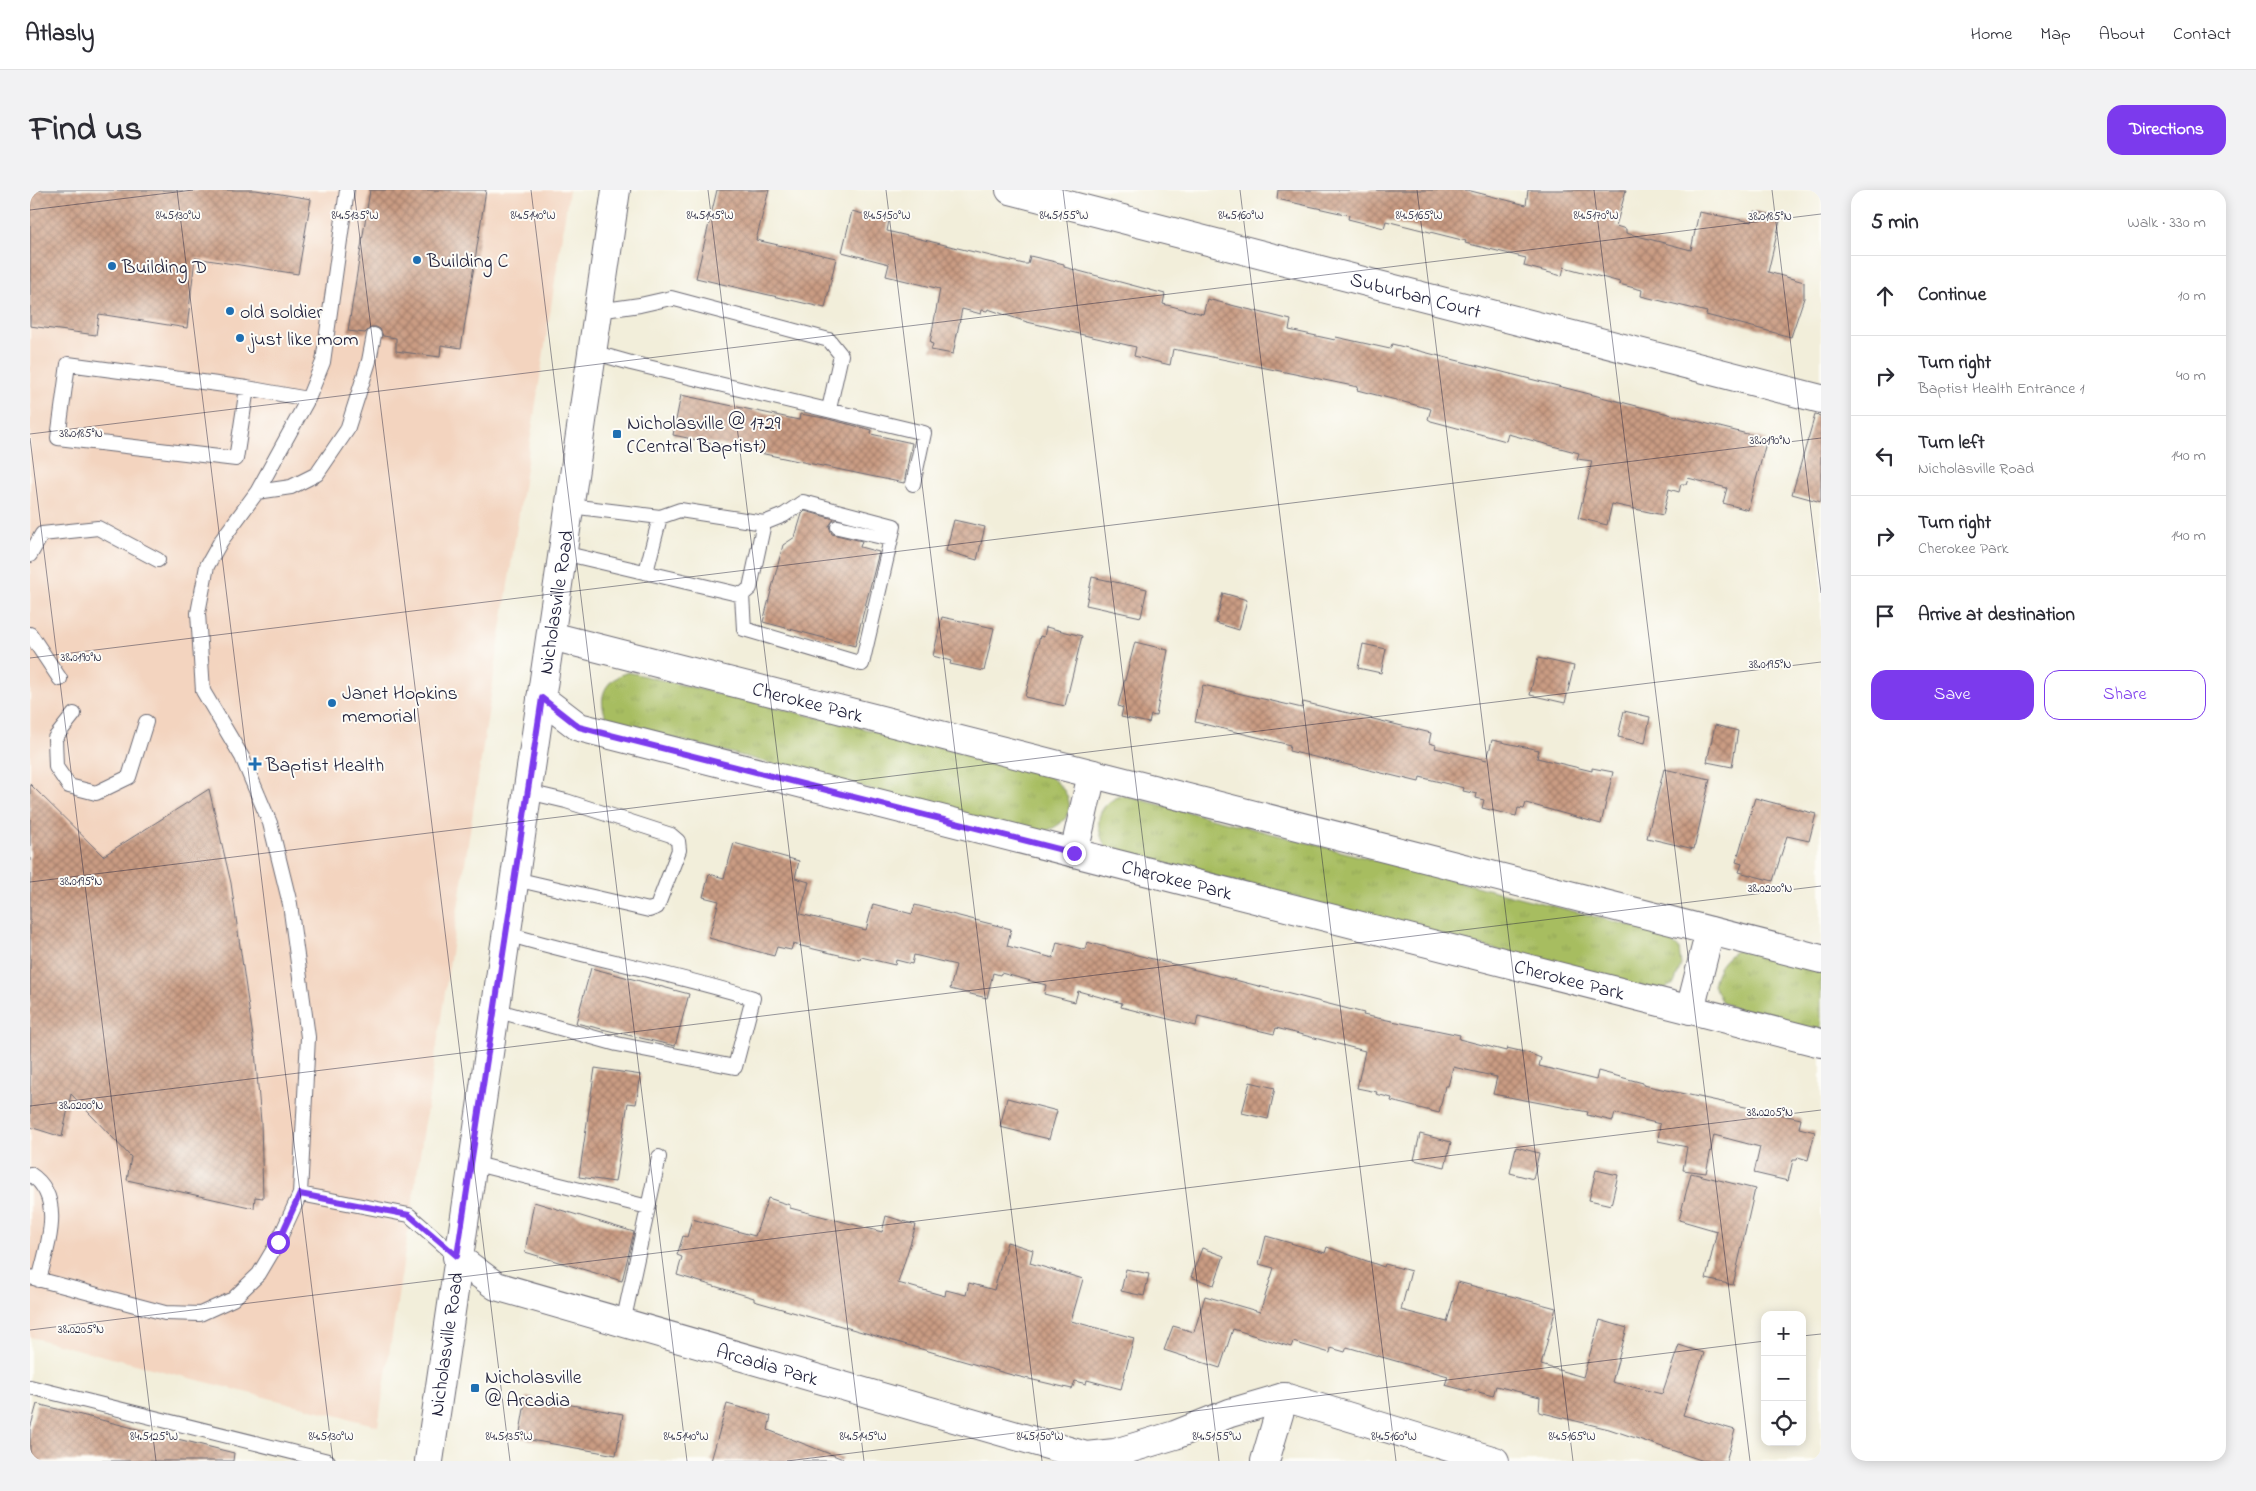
<!DOCTYPE html>
<meta charset="utf-8">
<style>
:root{--surface:#fff;--page:#f2f2f3;--text:#2b2b33;--muted:#7c7c81;--line:#e1e1e2;--accent:#7c3aed}
body{margin:0;font-family:"Indie Flower",sans-serif;background:var(--page);color:var(--text)}
.controls{position:absolute;right:15px;bottom:15px;display:grid;overflow:hidden;border-radius:10px;box-shadow:0 2px 12px #0003}
.controls button{width:45px;height:45px;display:grid;place-items:center;padding:0;border:0;border-bottom:1px solid var(--line);background:var(--surface);color:var(--text);font:25px sans-serif}
.stop{position:absolute;width:15px;height:15px;margin:-11px;border:4px solid #7c3aed;border-radius:50%;background:#fff}
.stop.end{background:#7c3aed;border-color:#fff;box-shadow:0 1px 5px #0008}
.list{margin:0;padding:0;list-style:none}
h2{display:flex;justify-content:space-between;align-items:center;height:65px;margin:0;padding:0 20px;font-size:21px}
h2 small{font-size:16px;font-weight:400;color:var(--muted)}
.list li{display:grid;grid-template-columns:32px 1fr auto;gap:15px;align-items:center;box-sizing:border-box;height:80px;padding:0 20px;border-top:1px solid var(--line)}
.list b{display:block;font-size:19px;white-space:nowrap}
.list p{margin:0;font-size:16px;white-space:nowrap;color:var(--muted)}
.list em{font-size:16px;font-style:normal;color:var(--muted)}
.actions{display:flex;gap:10px;padding:15px 20px}
.actions a{flex:1;padding:11px 0;border:1px solid var(--accent);border-radius:15px;text-align:center;font-size:18px;color:var(--accent)}
.actions .main{background:var(--accent);color:#fff}
.icon{flex:none;width:28px;height:28px;fill:none;stroke:currentColor;stroke-width:2;stroke-linecap:round;stroke-linejoin:round}
.map{position:relative;flex:none;width:1791px;height:1271px;overflow:hidden;border-radius:15px}
header{display:flex;align-items:center;gap:30px;box-sizing:border-box;height:70px;padding:0 25px;background:var(--surface);border-bottom:1px solid var(--line)}
header strong{font-size:24px}
nav{display:flex;gap:28px;margin-inline-start:auto;font-size:18px}
.intro{display:flex;align-items:center;justify-content:space-between;box-sizing:border-box;height:120px;padding:0 30px}
h1{margin:0;font-size:35px}
.button{padding:12px 22px;border-radius:15px;background:var(--accent);color:#fff;font-size:18px;font-weight:700}
main{display:flex;gap:30px;padding:0 30px}
aside{flex:1;background:var(--surface);border-radius:15px;box-shadow:0 2px 12px #0003}
.map>svg:first-child{display:block}
.built{fill:#f3d4bf}
.grass{fill:url(#grass-tufts);stroke:#64704e}
.building{fill:url(#building-cross-hatch)}
.lines{fill:none;stroke-linecap:round;stroke-linejoin:round}
.service-casing{stroke:#6b6973;stroke-width:16}
.minor-casing{stroke:#6b6973;stroke-width:30}
.primary-casing{stroke:#6b6973;stroke-width:30}
.service{stroke:#fff;stroke-width:14}
.minor{stroke:#fff;stroke-width:28}
.primary{stroke:#fff;stroke-width:28}
.route{stroke:#7c3aed;stroke-width:6}
.ticks{fill:none;stroke:#22223b;stroke-width:1;stroke-opacity:0.45}
.poi-dot{fill:#1f6fb2;stroke:#fdfcf7;stroke-width:2}
.labels{text-anchor:middle;stroke-width:4;stroke-linejoin:round;paint-order:stroke}
.poi-label{font-size:20px;fill:#22223b;stroke:#fdfcf7;text-anchor:start}
.street-label{font-size:20px;fill:#22223b;stroke:#fdfcf7}
.ticks-label{font-size:12px;text-anchor:middle;fill:#22223b;stroke:#fdfcf7;stroke-width:4;stroke-linejoin:round;paint-order:stroke}
</style>
<header>
<strong>Atlasly</strong>
<nav><a>Home</a><a>Map</a><a>About</a><a>Contact</a></nav>
</header>
<div class="intro"><h1>Find us</h1><a class="button">Directions</a></div>
<main>
<div class="map">
<svg width="1791" height="1271" viewBox="0 0 1791 1271">
<defs>
<pattern id="grass-tufts" width="24" height="20" patternUnits="userSpaceOnUse" patternTransform="scale(1.25)"><rect width="24" height="20" fill="#a7bd61"/><path d="M3 7l-1-3M5 7V3M7 7l1-3M15 17l-1-3M17 17v-4M19 17l1-3" fill="none" stroke="#8fa255"/></pattern>
<pattern id="building-cross-hatch" width="8" height="8" patternUnits="userSpaceOnUse" patternTransform="scale(1.25)"><rect width="8" height="8" fill="#ca9c83"/><path d="M0 0l8 8M0 8l8-8" fill="none" stroke="#a47f6c"/></pattern>
</defs>
<rect width="100%" height="100%" fill="#fdfcf7"/>
<filter id="ink" filterUnits="userSpaceOnUse"><feTurbulence type="fractalNoise" baseFrequency=".02" numOctaves="2"/><feDisplacementMap in="SourceGraphic" scale="10" xChannelSelector="R" yChannelSelector="G"/><feConvolveMatrix kernelMatrix="1 2 1 2 8 2 1 2 1" color-interpolation-filters="sRGB"/></filter>
<filter id="wash" filterUnits="userSpaceOnUse"><feTurbulence type="fractalNoise" baseFrequency=".0096" numOctaves="4" result="noise"/><feDisplacementMap in="SourceGraphic" scale="20" xChannelSelector="R" yChannelSelector="G"/><feGaussianBlur stdDeviation="1.12" result="paint"/><feColorMatrix in="noise" values="0 0 0 0 0 0 0 0 0 0 0 0 0 0 0 0 0 1.4 0 .05"/><feComposite in="paint" operator="in"/></filter>
<g filter="url(#wash)">
<rect width="100%" height="100%" fill="#f2eeda"/>
<path class="built" d="M 0,0 L 539,0 L 348,1236 L 0,1147 Z"/>
<path class="grass" d="M 598,482 L 1010,581 C 1046,599 1053,633 1008,643 L 578,531 C 566,508 574,490 598,482 Z
M 1092,605 L 1632,744 L 1649,758 L 1651,775 L 1644,794 L 1635,798 L 1614,798 L 1076,658 C 1064,634 1065,616 1092,605 Z
M 1705,761 L 1720,761 L 1791,779 L 1791,840 L 1708,820 L 1691,811 L 1683,795 C 1686,779 1692,771 1705,761 Z"/>
<g id="blocks">
<path class="building" d="M 0,0 L 226,0 L 281,9 L 268,84 L 165,68 L 157,138 L 69,124 L 66,145 L 0,136 Z
M 340,0 L 456,0 L 431,158 L 411,155 L 410,167 L 366,161 L 366,148 L 353,146 L 350,139 L 346,137 L 341,137 L 335,143 L 318,141 Z
M 687,0 L 739,0 L 726,50 L 806,68 L 795,118 L 666,88 Z
M 1248,0 L 1437,0 L 1496,15 L 1498,0 L 1596,0 L 1586,36 L 1596,39 L 1596,43 L 1661,60 L 1669,22 L 1722,32 L 1725,21 L 1751,27 L 1738,82 L 1774,92 L 1774,108 L 1761,147 L 1676,125 L 1677,122 L 1611,106 L 1612,100 L 1589,94 L 1590,92 L 1534,77 L 1532,86 L 1494,76 L 1496,68 L 1435,53 L 1436,51 L 1356,31 L 1354,38 L 1318,29 L 1319,25 L 1247,9 Z
M 822,21 L 859,31 L 857,41 L 994,74 L 998,74 L 1000,66 L 1034,74 L 1034,77 L 1135,104 L 1133,114 L 1173,124 L 1177,109 L 1261,130 L 1259,140 L 1305,150 L 1306,147 L 1360,159 L 1362,154 L 1737,249 L 1718,320 L 1693,313 L 1697,298 L 1658,288 L 1656,294 L 1651,294 L 1649,302 L 1639,299 L 1633,325 L 1582,314 L 1577,335 L 1548,328 L 1562,271 L 1547,269 L 1549,263 L 1478,244 L 1476,251 L 1401,231 L 1398,229 L 1401,219 L 1327,200 L 1328,197 L 1143,159 L 1140,175 L 1104,166 L 1106,157 L 997,132 L 958,119 L 957,121 L 952,120 L 951,124 L 932,119 L 923,164 L 901,160 L 903,154 L 900,153 L 910,99 L 856,86 L 859,74 L 812,62 Z
M 651,205 L 769,230 L 770,224 L 794,228 L 842,240 L 841,244 L 882,253 L 874,293 L 643,245 Z
M 1785,225 L 1791,226 L 1791,312 L 1762,304 Z
M 775,321 L 804,329 L 799,336 L 802,344 L 832,351 L 830,357 L 849,362 L 825,456 L 733,432 L 753,355 L 765,347 L 772,324 Z
M 924,330 L 955,337 L 947,370 L 916,361 Z
M 1062,387 L 1117,399 L 1111,427 L 1056,415 Z
M 1193,403 L 1217,410 L 1209,440 L 1186,433 Z
M 912,427 L 964,438 L 954,481 L 920,474 L 921,471 L 903,466 Z
M 1016,437 L 1052,446 L 1035,516 L 995,507 L 1010,446 L 1014,447 Z
M 1105,452 L 1138,460 L 1126,526 L 1121,525 L 1119,533 L 1091,527 L 1093,518 L 1088,516 Z
M 1333,454 L 1356,459 L 1351,483 L 1328,478 Z
M 1508,468 L 1544,476 L 1535,513 L 1500,505 Z
M 1173,495 L 1272,518 L 1273,512 L 1401,543 L 1399,553 L 1406,555 L 1405,558 L 1457,570 L 1462,550 L 1509,560 L 1507,568 L 1562,581 L 1562,578 L 1583,582 L 1571,634 L 1496,613 L 1494,619 L 1488,618 L 1486,626 L 1452,618 L 1454,610 L 1446,608 L 1447,604 L 1433,601 L 1434,598 L 1390,587 L 1389,592 L 1306,572 L 1259,561 L 1260,555 L 1165,532 Z
M 1594,521 L 1620,527 L 1615,553 L 1588,547 Z
M 1685,535 L 1708,541 L 1702,577 L 1677,572 Z
M 1634,579 L 1680,589 L 1664,659 L 1617,648 Z
M 0,594 L 73,666 L 179,599 L 201,693 L 225,861 L 231,932 L 233,1008 L 225,1007 L 224,1018 L 97,990 L 101,967 L 41,904 L 32,947 L 0,937 Z
M 1725,608 L 1786,624 L 1779,651 L 1757,646 L 1743,691 L 1709,682 L 1712,674 L 1706,672 Z
M 704,653 L 769,671 L 765,688 L 779,692 L 770,724 L 836,740 L 843,714 L 882,724 L 885,715 L 981,739 L 977,756 L 1023,768 L 1027,752 L 1055,760 L 1057,752 L 1068,755 L 1334,823 L 1333,825 L 1430,845 L 1429,849 L 1476,861 L 1477,858 L 1498,863 L 1511,868 L 1509,876 L 1566,890 L 1568,881 L 1613,893 L 1613,895 L 1771,929 L 1769,938 L 1785,942 L 1778,970 L 1768,967 L 1767,970 L 1763,970 L 1758,991 L 1724,983 L 1730,957 L 1684,945 L 1676,983 L 1653,980 L 1657,957 L 1628,951 L 1630,934 L 1585,923 L 1583,931 L 1557,925 L 1558,922 L 1463,904 L 1467,887 L 1423,877 L 1418,896 L 1415,896 L 1409,923 L 1361,911 L 1362,908 L 1346,904 L 1347,902 L 1327,898 L 1335,861 L 1246,838 L 1244,844 L 1168,826 L 1166,836 L 1091,817 L 1092,813 L 1048,801 L 1045,812 L 1014,804 L 1016,795 L 971,783 L 970,785 L 963,783 L 957,808 L 920,799 L 926,775 L 884,765 L 882,774 L 866,770 L 865,775 L 831,767 L 830,770 L 763,754 L 761,760 L 747,757 L 744,766 L 679,748 L 689,711 L 673,707 L 679,684 L 694,688 Z
M 561,778 L 659,804 L 645,856 L 546,833 Z
M 565,878 L 611,885 L 606,914 L 598,913 L 585,992 L 549,987 Z
M 1220,892 L 1245,898 L 1238,929 L 1212,923 Z
M 977,908 L 1027,921 L 1019,949 L 970,937 Z
M 1390,944 L 1421,952 L 1415,977 L 1384,970 Z
M 1486,957 L 1509,963 L 1503,989 L 1480,983 Z
M 1566,980 L 1588,985 L 1581,1015 L 1559,1010 Z
M 1661,983 L 1725,999 L 1703,1095 L 1676,1089 L 1687,1041 L 1649,1030 Z
M 738,1008 L 760,1015 L 760,1018 L 852,1042 L 856,1026 L 886,1035 L 868,1093 L 915,1106 L 916,1100 L 936,1105 L 939,1093 L 964,1100 L 977,1052 L 1003,1060 L 1000,1073 L 1053,1089 L 1041,1131 L 1104,1148 L 1091,1199 L 1057,1190 L 1056,1194 L 1045,1191 L 1042,1199 L 982,1185 L 724,1111 L 724,1108 L 647,1085 L 652,1067 L 647,1065 L 653,1046 L 657,1047 L 662,1029 L 725,1046 Z
M 504,1012 L 604,1042 L 592,1091 L 495,1062 Z
M 1236,1046 L 1295,1063 L 1297,1057 L 1354,1077 L 1355,1074 L 1381,1081 L 1371,1120 L 1417,1132 L 1428,1092 L 1526,1118 L 1511,1175 L 1553,1187 L 1570,1130 L 1597,1138 L 1582,1192 L 1632,1204 L 1649,1155 L 1674,1163 L 1653,1225 L 1705,1240 L 1696,1271 L 1674,1271 L 1579,1239 L 1509,1222 L 1510,1207 L 1466,1196 L 1463,1206 L 1438,1199 L 1438,1201 L 1415,1195 L 1418,1186 L 1317,1157 L 1315,1162 L 1301,1158 L 1300,1163 L 1263,1152 L 1261,1157 L 1203,1139 L 1190,1178 L 1134,1160 L 1143,1136 L 1164,1142 L 1175,1106 L 1230,1122 L 1244,1078 L 1229,1074 Z
M 1172,1058 L 1194,1066 L 1184,1095 L 1161,1087 Z
M 1096,1079 L 1119,1084 L 1114,1106 L 1091,1101 Z
M 496,1207 L 593,1224 L 586,1265 L 489,1248 Z
M 7,1214 L 204,1263 L 203,1271 L 0,1271 L 0,1239 Z
M 697,1214 L 741,1226 L 738,1240 L 813,1269 L 812,1271 L 681,1271 Z"/>
</g>
</g>
<g filter="url(#ink)">
<use href="#blocks" fill-opacity="0" stroke="#6b6973" stroke-width="1"/>
<g class="lines">
<defs>
<path id="service" d="M 568,121 L 610,115 L 641,108 L 799,150 L 811,165 L 799,219
M 562,162 L 601,173 L 894,243 L 883,294
M 217,198 L 206,269 L 28,248 L 38,174 L 217,198 L 278,209
M 227,302 L 261,297 L 287,284 L 317,240 L 339,171 L 344,145
M 808,337 L 861,349
M 533,363 L 712,405 L 720,398 L 734,333 L 650,320 L 630,327 L 540,316
M 0,365 L 12,344 L 68,338 L 128,370
M 616,382 L 630,327
M 712,405 L 714,439 L 832,474 L 864,336 L 773,312 L 754,325 L 734,333
M 0,444 L 30,489
M 44,524 L 25,548 L 26,577 L 39,596 L 66,603 L 99,587 L 116,532
M 485,689 L 619,720 L 627,717 L 649,660 L 648,651 L 641,645 L 536,611 L 498,602
M 465,820 L 587,854 L 705,877 L 723,808 C 642,783 558,768 477,744
M 442,973 L 618,1017
M 0,984 C 36,1007 17,1057 9,1090
M 270,1004 L 379,1025 L 427,1067
M 0,1087 L 135,1123 L 170,1124 L 203,1109 L 229,1084 L 248,1052 L 270,1004 L 278,847 L 260,714 L 240,633 L 212,567 L 173,501 L 168,423 L 177,376 L 191,351 L 227,302 L 278,209 L 293,172 L 317,0
M 593,1133 L 629,967
M 0,1197 L 298,1271"/>
<g id="minor">
<path id="s1" d="M 980,0 L 1791,209"/>
<path id="s2" d="M 521,446 L 1791,769"/>
<path id="s3" d="M 511,508 L 549,537 L 1791,853"/>
<path d="M 1044,663 L 1062,584"/>
<path d="M 1660,820 L 1680,741"/>
<path id="s4" d="M 427,1067 L 466,1096 L 1056,1266 L 1085,1263 L 1145,1245 L 1200,1223 L 1254,1207 L 1465,1271"/>
<path d="M 1235,1271 L 1254,1207"/>
</g>
<g id="primary">
<path id="s5" d="M 399,1271 C 458,847 525,424 586,0"/>
</g>
</defs>
<use href="#service" class="service-casing"/>
<use href="#minor" class="minor-casing"/>
<use href="#primary" class="primary-casing"/>
<use href="#service" class="service"/>
<use href="#minor" class="minor"/>
<use href="#primary" class="primary"/>
</g>
</g>
<g class="lines" filter="url(#ink)">
<path class="route" d="M 248,1052 L 270,1004 L 379,1025 L 427,1066 L 512,508 L 549,537 L 1044,663"/>
</g>
<path class="ticks" d="M 147,0 L 303,1271M 324,0 L 480,1271M 501,0 L 657,1271M 678,0 L 834,1271M 856,0 L 1012,1271M 1033,0 L 1189,1271M 1210,0 L 1366,1271M 1387,0 L 1543,1271M 1564,0 L 1720,1271M 1742,0 L 1791,403M 0,20 L 163,0M 0,244 L 1791,24M 0,248 L 126,1271M 0,468 L 1791,248M 0,692 L 1791,472M 0,916 L 1791,696M 0,1140 L 1791,920M 1772,1146 L 1791,1144M 757,1271 L 1735,1151"/>
<g class="poi-dot">
<circle cx="387" cy="70" r="5"/>
<circle cx="82" cy="76" r="5"/>
<circle cx="200" cy="121" r="5"/>
<circle cx="210" cy="148" r="5"/>
<rect x="582" y="239" width="10" height="10" rx="2.5"/>
<circle cx="302" cy="513" r="5"/>
<path d="M222.5 566.5h5v5h5v5h-5v5h-5v-5h-5v-5h5z"/>
<rect x="440" y="1193" width="10" height="10" rx="2.5"/>
</g>
<g class="labels">
<g class="poi-label">
<text x="397" y="77">Building C</text>
<text x="92" y="83">Building D</text>
<text x="210" y="128">old soldier</text>
<text x="220" y="155">just like mom</text>
<text x="597" y="239">Nicholasville @ 1729<tspan x="597" dy="23">(Central Baptist)</tspan></text>
<text x="312" y="509">Janet Hopkins<tspan x="312" dy="23">memorial</tspan></text>
<text x="236" y="581">Baptist Health</text>
<text x="455" y="1193">Nicholasville<tspan x="455" dy="23">@ Arcadia</tspan></text>
</g>
<g class="street-label">
<text dy="7" stroke="none"><textPath href="#s1" startOffset="419">Suburban Court</textPath></text>
<text dy="7" stroke="none"><textPath href="#s5" startOffset="868">Nicholasville Road</textPath></text>
<text dy="7" stroke="none"><textPath href="#s2" startOffset="265">Cherokee Park</textPath></text>
<text dy="7" stroke="none"><textPath href="#s3" startOffset="665">Cherokee Park</textPath></text>
<text dy="7" stroke="none"><textPath href="#s3" startOffset="1070">Cherokee Park</textPath></text>
<text dy="7" stroke="none"><textPath href="#s5" startOffset="118">Nicholasville Road</textPath></text>
<text dy="7" stroke="none"><textPath href="#s4" startOffset="331">Arcadia Park</textPath></text>
</g>
</g>
<g class="ticks-label">
<text x="148" y="29">84.5130°W</text>
<text x="325" y="29">84.5135°W</text>
<text x="503" y="29">84.5140°W</text>
<text x="680" y="29">84.5145°W</text>
<text x="857" y="29">84.5150°W</text>
<text x="1034" y="29">84.5155°W</text>
<text x="1211" y="29">84.5160°W</text>
<text x="1389" y="29">84.5165°W</text>
<text x="1566" y="29">84.5170°W</text>
<text x="1740" y="30">38.0185°N</text>
<text x="51" y="247">38.0185°N</text>
<text x="1740" y="254">38.0190°N</text>
<text x="51" y="471">38.0190°N</text>
<text x="1740" y="478">38.0195°N</text>
<text x="51" y="695">38.0195°N</text>
<text x="1740" y="702">38.0200°N</text>
<text x="51" y="919">38.0200°N</text>
<text x="1740" y="926">38.0205°N</text>
<text x="51" y="1143">38.0205°N</text>
<text x="124" y="1250">84.5125°W</text>
<text x="301" y="1250">84.5130°W</text>
<text x="479" y="1250">84.5135°W</text>
<text x="656" y="1250">84.5140°W</text>
<text x="833" y="1250">84.5145°W</text>
<text x="1010" y="1250">84.5150°W</text>
<text x="1187" y="1250">84.5155°W</text>
<text x="1364" y="1250">84.5160°W</text>
<text x="1542" y="1250">84.5165°W</text>
</g>
</svg>
<div class="controls">
<button>+</button>
<button>−</button>
<button><svg class="icon" aria-label="locate" viewBox="0 0 24 24"><circle cx="12" cy="12" r="6"/><path d="M12 2v4M12 18v4M2 12h4M18 12h4"/></svg></button>
</div>
<div class="stop" style="left:248px;top:1052px"></div>
<div class="stop end" style="left:1044px;top:663px"></div>
</div>
<aside>
<h2>5 min<small>Walk · 330 m</small></h2>
<ul class="list">
<li><svg class="icon" aria-label="ahead" viewBox="0 0 24 24"><path d="M12 20V5M6 11l6-6 6 6"/></svg><div><b>Continue</b></div><em>10 m</em></li>
<li><svg class="icon" aria-label="right" viewBox="0 0 24 24"><path d="M7 20v-9h11M14 6l5 5-5 5"/></svg><div><b>Turn right</b><p>Baptist Health Entrance 1</p></div><em>40 m</em></li>
<li><svg class="icon" aria-label="left" viewBox="0 0 24 24"><path d="M17 20v-9H6M10 6l-5 5 5 5"/></svg><div><b>Turn left</b><p>Nicholasville Road</p></div><em>140 m</em></li>
<li><svg class="icon" aria-label="right" viewBox="0 0 24 24"><path d="M7 20v-9h11M14 6l5 5-5 5"/></svg><div><b>Turn right</b><p>Cherokee Park</p></div><em>140 m</em></li>
<li><svg class="icon" aria-label="arrive" viewBox="0 0 24 24"><path d="M6 21V4h12l-3 4 3 4H6"/></svg><div><b>Arrive at destination</b></div></li>
</ul>
<div class="actions"><a class="main">Save</a><a>Share</a></div>
</aside>
</main>
